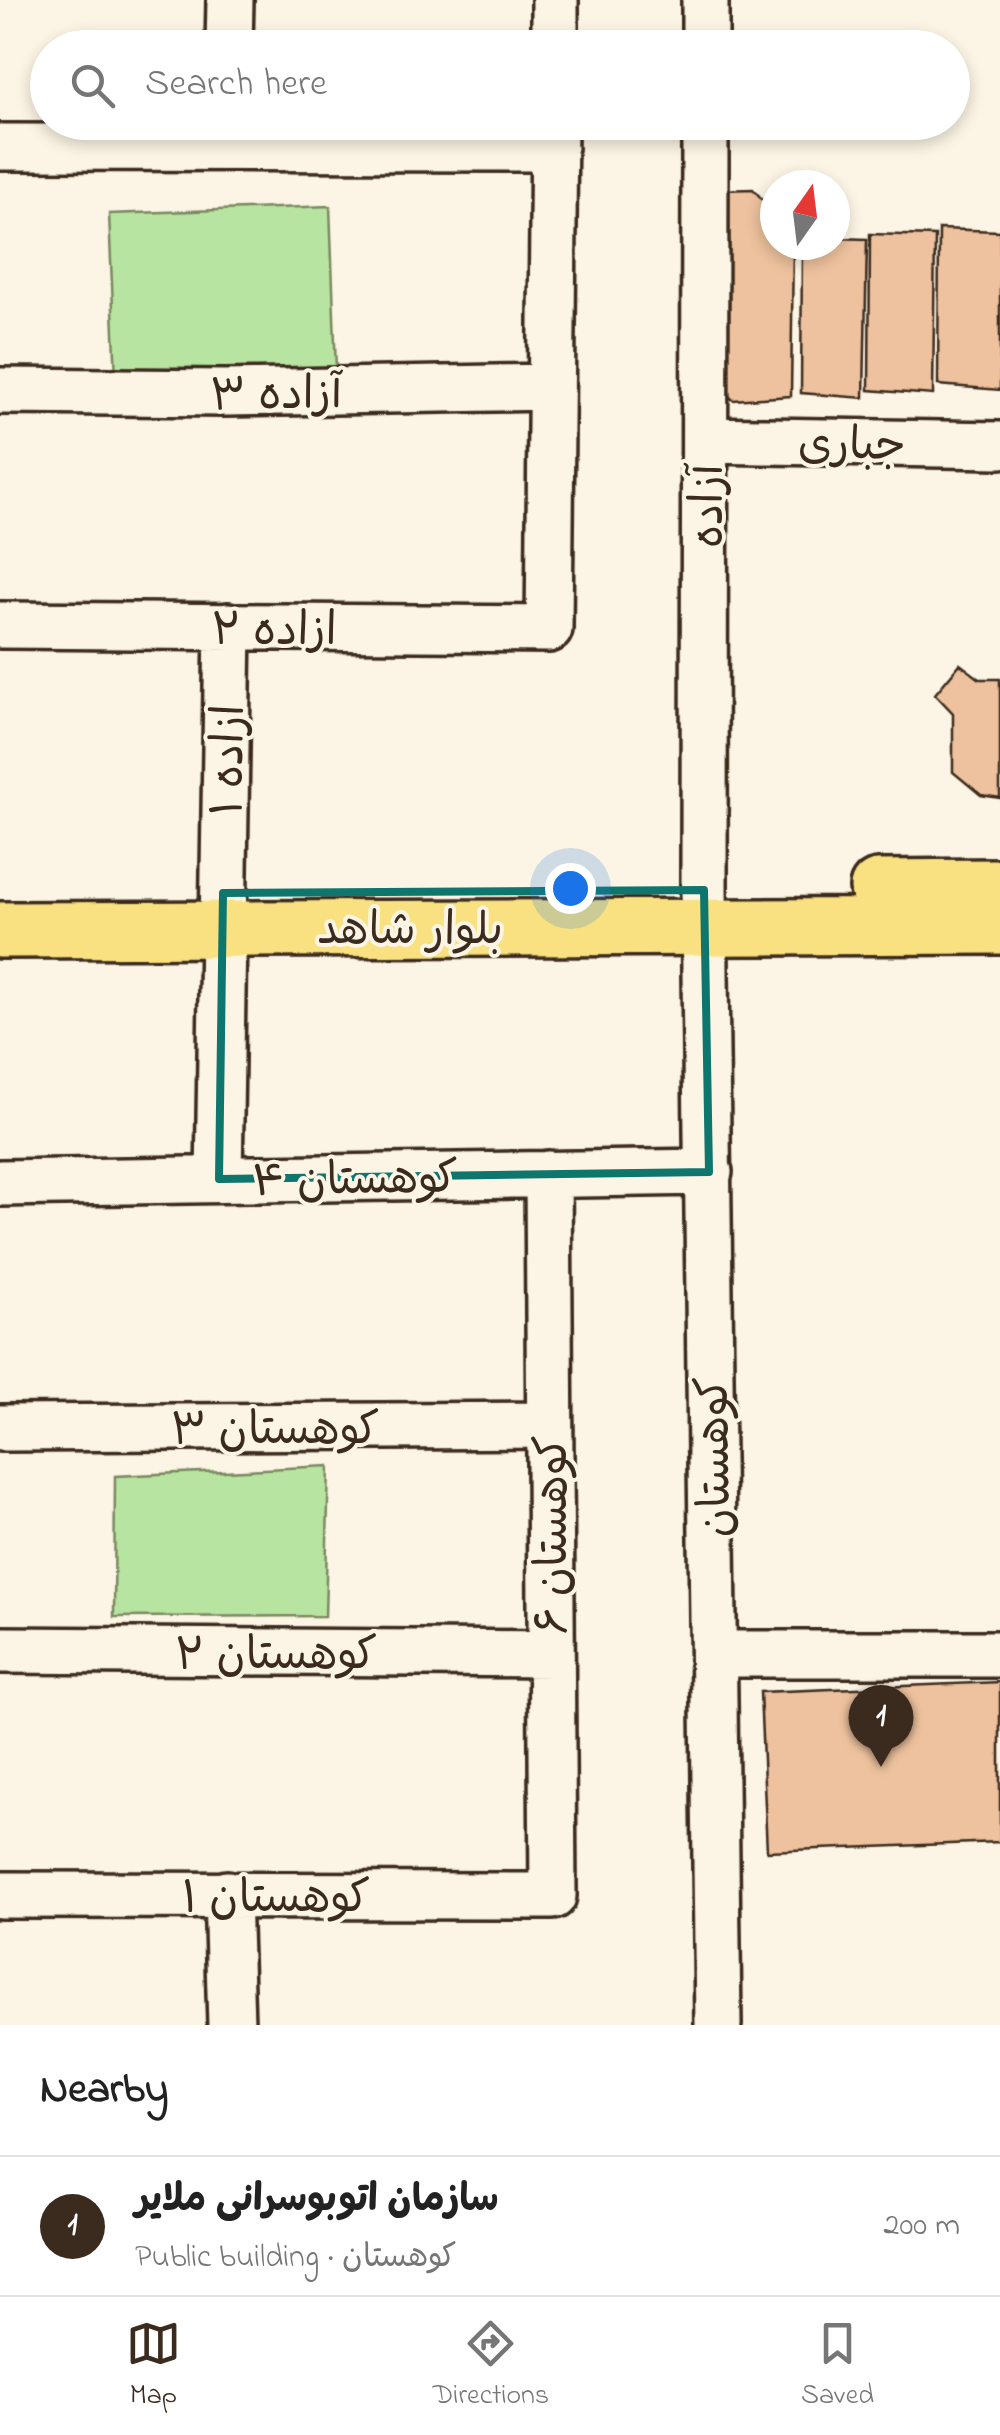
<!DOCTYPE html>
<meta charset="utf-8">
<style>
:root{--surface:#fff;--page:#f2f2f2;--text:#222;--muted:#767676;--line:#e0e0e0;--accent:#3b2a1e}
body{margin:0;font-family:"Indie Flower","Playpen Sans Arabic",sans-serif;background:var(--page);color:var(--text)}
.compass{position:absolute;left:760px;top:170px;width:90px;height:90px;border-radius:50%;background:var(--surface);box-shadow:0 5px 15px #0003;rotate:14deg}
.you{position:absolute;left:570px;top:888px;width:35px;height:35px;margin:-25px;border:8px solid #fff;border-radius:50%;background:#1a73e8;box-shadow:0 0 0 15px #1a73e833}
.badge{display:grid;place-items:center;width:65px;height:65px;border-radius:50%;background:var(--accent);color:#fff;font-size:32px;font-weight:700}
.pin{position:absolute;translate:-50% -82px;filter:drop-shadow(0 2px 5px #0008)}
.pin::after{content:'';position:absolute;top:52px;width:35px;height:30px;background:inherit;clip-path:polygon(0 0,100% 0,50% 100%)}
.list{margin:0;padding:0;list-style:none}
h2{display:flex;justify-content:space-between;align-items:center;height:130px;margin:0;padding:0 40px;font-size:42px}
h2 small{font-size:32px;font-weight:400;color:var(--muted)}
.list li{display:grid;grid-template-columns:65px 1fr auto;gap:30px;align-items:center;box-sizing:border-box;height:140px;padding:0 40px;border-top:2px solid var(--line)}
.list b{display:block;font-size:38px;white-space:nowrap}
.list p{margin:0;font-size:32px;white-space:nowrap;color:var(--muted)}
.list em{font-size:32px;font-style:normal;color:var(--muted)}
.icon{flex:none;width:55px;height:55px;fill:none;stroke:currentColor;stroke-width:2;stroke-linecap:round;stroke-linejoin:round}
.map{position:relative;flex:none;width:1000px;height:2025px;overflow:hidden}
.search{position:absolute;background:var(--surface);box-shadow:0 5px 15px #0003;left:30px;right:30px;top:30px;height:110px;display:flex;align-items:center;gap:25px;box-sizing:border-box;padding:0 35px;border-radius:55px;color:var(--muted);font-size:38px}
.sheet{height:270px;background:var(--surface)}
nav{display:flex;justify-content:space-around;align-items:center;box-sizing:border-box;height:140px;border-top:2px solid var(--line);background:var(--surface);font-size:28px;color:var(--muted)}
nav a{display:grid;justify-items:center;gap:5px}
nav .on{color:var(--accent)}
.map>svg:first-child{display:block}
.green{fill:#b8e4a1;stroke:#7a8760;stroke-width:2.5}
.building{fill:#eec29e;stroke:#3b2a1e;stroke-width:2.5}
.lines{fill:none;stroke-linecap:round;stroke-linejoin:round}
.minor-casing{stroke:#3b2a1e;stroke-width:52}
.major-casing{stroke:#3b2a1e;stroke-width:62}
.minor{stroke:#fcf5e5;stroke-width:45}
.major{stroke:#f9e181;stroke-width:55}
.marked{fill:none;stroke:#0f766e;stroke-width:8;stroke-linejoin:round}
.labels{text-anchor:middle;stroke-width:8;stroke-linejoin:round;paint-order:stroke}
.street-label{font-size:45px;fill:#3b2a1e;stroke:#fcf5e5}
</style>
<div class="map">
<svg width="1000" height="2025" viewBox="0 0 1000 2025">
<rect width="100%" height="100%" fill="#fcf5e5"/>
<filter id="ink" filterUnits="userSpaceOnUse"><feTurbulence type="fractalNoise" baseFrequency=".01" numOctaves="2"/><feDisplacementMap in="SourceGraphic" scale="20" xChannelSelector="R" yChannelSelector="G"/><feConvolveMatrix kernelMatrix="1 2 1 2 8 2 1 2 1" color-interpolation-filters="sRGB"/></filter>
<g filter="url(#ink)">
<path class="green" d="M 330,206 L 336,371 L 116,379 L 109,214 Z
M 329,1466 L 325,1616 L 114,1617 L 115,1476 Z"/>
<path class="building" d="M 753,189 L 770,208 L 775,207 L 775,245 L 793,245 L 791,396 L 733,400 L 717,383 L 721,190 Z
M 939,229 L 1000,231 L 1000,390 L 938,385 Z
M 870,234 L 935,236 L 933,395 L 869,390 Z
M 835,238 L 867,239 L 864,398 L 801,393 L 802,245 L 835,245 Z
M 960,664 L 980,679 L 1000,679 L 1000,798 L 981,795 L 953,772 L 953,713 L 935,694 Z
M 1000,1682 L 1000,1842 L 767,1851 L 760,1692 Z"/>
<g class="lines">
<defs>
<path id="minor" d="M 229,48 L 230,0
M 555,48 L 555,0
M 705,48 L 705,0
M 705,122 L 704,890 L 718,2025
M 0,147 L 554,148
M 0,391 L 226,393 L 551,387
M 705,440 L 1000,445
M 0,625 L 549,629 L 554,122
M 219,1179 L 228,626
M 0,1183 L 709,1172
M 0,1428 L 549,1425
M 0,1650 L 551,1654
M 715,1654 L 1000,1654
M 227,1894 L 231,2025
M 0,1895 L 553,1896 L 548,1174"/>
<path id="major" d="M 878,888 L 1000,887
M 0,930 L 1000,926"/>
</defs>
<use href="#minor" class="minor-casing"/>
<use href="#major" class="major-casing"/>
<use href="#minor" class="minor"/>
<use href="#major" class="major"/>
</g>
</g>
<path class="marked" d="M 704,890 L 709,1172 L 219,1179 L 223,893 Z"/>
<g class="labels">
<g class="street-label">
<text transform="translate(276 392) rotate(-1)" y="16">آزاده ۳</text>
<text transform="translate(852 442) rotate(1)" y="16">جباری</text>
<text transform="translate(705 506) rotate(-90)" y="16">آزاده</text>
<text x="274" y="643">ازاده ۲</text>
<text transform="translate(226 760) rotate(-89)" y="16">ازاده ۱</text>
<text x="410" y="943">بلوار شاهد</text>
<text transform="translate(355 1177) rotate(-1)" y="16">کوهستان ۴</text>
<text x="275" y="1443">کوهستان ۳</text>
<text transform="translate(712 1457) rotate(-91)" y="16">کوهستان</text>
<text transform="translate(550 1535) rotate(-90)" y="16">کوهستان ۶</text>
<text x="276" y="1668">کوهستان ۲</text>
<text x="276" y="1911">کوهستان ۱</text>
</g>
</g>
</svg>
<svg class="compass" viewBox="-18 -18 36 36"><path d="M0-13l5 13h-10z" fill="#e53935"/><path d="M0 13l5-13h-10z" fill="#767676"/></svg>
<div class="you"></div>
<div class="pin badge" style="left:881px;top:1767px">1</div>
<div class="search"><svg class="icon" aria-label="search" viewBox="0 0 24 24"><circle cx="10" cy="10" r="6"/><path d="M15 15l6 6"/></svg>Search here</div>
</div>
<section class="sheet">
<h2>Nearby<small></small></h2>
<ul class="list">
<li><span class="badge">1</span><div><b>سازمان اتوبوسرانی ملایر</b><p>Public building · کوهستان</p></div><em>200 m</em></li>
</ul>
</section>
<nav>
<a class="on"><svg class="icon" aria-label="map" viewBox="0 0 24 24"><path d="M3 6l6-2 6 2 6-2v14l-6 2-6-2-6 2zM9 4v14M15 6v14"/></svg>Map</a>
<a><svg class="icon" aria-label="directions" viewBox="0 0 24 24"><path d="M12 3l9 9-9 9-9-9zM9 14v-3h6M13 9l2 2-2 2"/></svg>Directions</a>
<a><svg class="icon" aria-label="saved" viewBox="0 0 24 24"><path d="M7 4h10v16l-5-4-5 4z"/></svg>Saved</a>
</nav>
